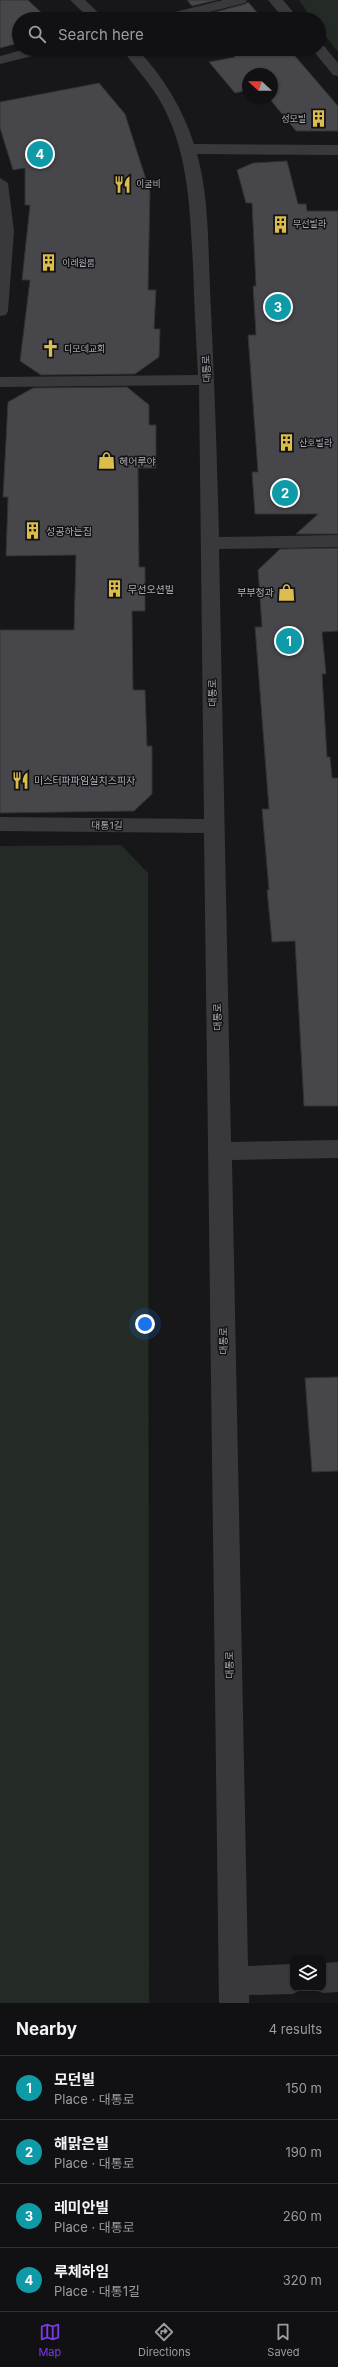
<!DOCTYPE html>
<meta charset="utf-8">
<style>
:root{--surface:#111113;--page:#1e1f21;--text:#f1f3f6;--muted:#9c9da0;--line:#303133;--accent:#7c3aed}
body{margin:0;font-family:Inter,"Noto Sans KR",sans-serif;background:var(--page);color:var(--text)}
.controls{position:absolute;right:12px;bottom:12px;display:grid;overflow:hidden;border-radius:8px;box-shadow:0 1px 3px #0004}
.controls button{width:36px;height:36px;display:grid;place-items:center;padding:0;border:0;border-bottom:1px solid var(--line);background:var(--surface);color:var(--text);font:20px sans-serif}
.compass{position:absolute;left:242px;top:68px;width:36px;height:36px;border-radius:50%;background:var(--surface);box-shadow:0 1px 3px #0004;rotate:292deg}
.you{position:absolute;left:145px;top:1324px;width:14px;height:14px;margin:-10px;border:3px solid #fff;border-radius:50%;background:#1a73e8;box-shadow:0 0 0 6px #1a73e833}
.badge{display:grid;place-items:center;width:26px;height:26px;border-radius:50%;background:var(--accent);color:#fff;font-size:13px;font-weight:700}
.pin{position:absolute;translate:-50% -50%;border:2px solid #fff;box-shadow:0 1px 4px #0006}
.list{margin:0;padding:0;list-style:none}
h2{display:flex;justify-content:space-between;align-items:center;height:52px;margin:0;padding:0 16px;font-size:17px}
h2 small{font-size:13px;font-weight:400;color:var(--muted)}
.list li{display:grid;grid-template-columns:26px 1fr auto;gap:12px;align-items:center;box-sizing:border-box;height:64px;padding:0 16px;border-top:1px solid var(--line)}
.list b{display:block;font-size:15px;white-space:nowrap}
.list p{margin:0;font-size:13px;white-space:nowrap;color:var(--muted)}
.list em{font-size:13px;font-style:normal;color:var(--muted)}
.icon{flex:none;width:22px;height:22px;fill:none;stroke:currentColor;stroke-width:2;stroke-linecap:round;stroke-linejoin:round}
.map{position:relative;flex:none;width:338px;height:2003px;overflow:hidden}
.search{position:absolute;background:var(--surface);box-shadow:0 1px 3px #0004;left:12px;right:12px;top:12px;height:44px;display:flex;align-items:center;gap:10px;box-sizing:border-box;padding:0 14px;border-radius:22px;color:var(--muted);font-size:15px}
.sheet{height:308px;background:var(--surface)}
nav{display:flex;justify-content:space-around;align-items:center;box-sizing:border-box;height:56px;border-top:1px solid var(--line);background:var(--surface);font-size:11px;color:var(--muted)}
nav a{display:grid;justify-items:center;gap:2px}
nav .on{color:var(--accent)}
.map>svg:first-child{display:block}
.green{fill:#242a25}
.building{fill:#47474b;stroke:#323235}
.lines{fill:none;stroke-linecap:round;stroke-linejoin:round}
.minor{fill:#39393d;fill-rule:evenodd}
.labels{text-anchor:middle;stroke-width:3;stroke-linejoin:round;paint-order:stroke}
.far-poi-label{font-size:9px;fill:#abadb7;stroke:#121214;text-anchor:start}
.street-label{font-size:10px;fill:#abadb7;stroke:#121214}
.poi-label{font-size:10px;fill:#abadb7;stroke:#121214;text-anchor:start}
</style>
<div class="map">
<svg width="338" height="2003" viewBox="0 0 338 2003">
<rect width="100%" height="100%" fill="#171719"/>
<path class="green" d="M 299,0 L 338,0 L 338,52 L 319,28 L 319,19 L 312,19 Z
M 121,845 L 148,873 L 149,2003 L 0,2003 L 0,846 Z"/>
<path class="building" d="M 0,0 L 28,0 L 48,19 L 19,19 L 19,43 L 0,48 Z
M 187,0 L 217,0 L 192,6 Z
M 248,2 L 263,19 L 203,19 L 200,16 L 245,4 Z
M 228,49 L 289,49 L 338,106 L 338,131 L 296,131 L 269,98 L 272,98 L 272,74 L 248,74 L 248,90 L 235,93 L 209,62 L 235,57 Z
M 99,83 L 125,114 L 150,192 L 148,290 L 156,290 L 154,329 L 160,329 L 159,357 L 135,374 L 41,375 L 20,361 L 30,280 L 22,280 L 30,205 L 25,205 L 25,168 L 13,170 L 0,128 L 0,102 Z
M 287,161 L 298,204 L 306,204 L 307,211 L 338,211 L 338,534 L 296,534 L 318,514 L 255,514 L 252,472 L 258,472 L 248,335 L 256,335 L 253,286 L 256,286 L 252,203 L 246,203 L 237,170 L 253,163 Z
M 127,387 L 149,405 L 149,425 L 156,425 L 156,468 L 138,468 L 139,567 L 145,567 L 145,611 L 132,611 L 133,690 L 145,690 L 147,746 L 152,746 L 152,794 L 134,811 L 0,813 L 0,630 L 74,630 L 76,555 L 6,556 L 8,497 L 3,497 L 8,402 L 33,388 Z
M 338,548 L 338,631 L 322,632 L 326,674 L 322,674 L 327,757 L 330,757 L 332,778 L 338,778 L 338,1106 L 304,1106 L 295,941 L 272,942 L 267,890 L 269,890 L 262,809 L 269,809 L 255,627 L 262,627 L 258,570 L 280,549 Z
M 338,1377 L 338,1471 L 312,1472 L 305,1378 Z"/>
<g class="lines">
<path class="minor" d="M 70,0 L 85,0 L 105,19 L 90,19 Z
M 223,0 L 247,0 L 245,3 L 181,19 L 157,19 L 159,16 Z
M 268,0 L 283,0 L 299,19 L 284,19 Z
M 319,45 L 324,46 L 338,63 L 338,76 L 333,75 L 312,49 L 319,49 Z
M 26,49 L 50,49 L 48,52 L 0,64 L 0,56 Z
M 122,49 L 137,49 C 163,76 183,109 194,144 L 338,145 L 338,155 L 197,154 C 209,197 208,244 210,289 C 214,372 217,454 219,537 L 338,535 L 338,547 L 219,549 L 231,1142 L 338,1140 L 338,1158 L 232,1160 L 248,1966 L 293,1964 L 293,1988 L 304,1988 L 293,1994 L 249,1995 L 249,2003 L 219,2003 L 204,833 L 0,831 L 0,817 L 204,819 L 199,385 L 0,387 L 0,377 L 198,375 C 196,338 194,302 193,265 C 190,212 189,157 164,108 C 153,86 136,69 122,49 Z
M 0,178 L 8,183 L 14,231 L 8,311 L 6,315 L 0,316 Z
M 338,1962 L 338,1992 L 323,1993 L 312,1989 L 323,1988 L 323,1963 Z"/>
</g>
<defs>
<symbol id="building-bare" viewBox="-9 -9 18 18"><path d="M-4-6H4V6H1V3H-1V6H-4ZM-2.5-4.3h1.7v1.8h-1.7ZM.8-4.3h1.7v1.8H.8ZM-2.5-1h1.7V.8h-1.7ZM.8-1h1.7V.8H.8Z" fill="#dbbd4d" stroke="#121214" stroke-width="2.5" paint-order="stroke"/></symbol>
<symbol id="restaurant-bare" viewBox="-9 -9 18 18"><path d="M-5-6h1v4h1v-4h1v4h1v-4h1v5L-1.5 .5V6h-2V.5L-5-1ZM5-6V6H3V1.5H1.5Q1.5-4 5-6Z" fill="#dbbd4d" stroke="#121214" stroke-width="2.5" paint-order="stroke"/></symbol>
<symbol id="church-bare" viewBox="-9 -9 18 18"><path d="M-1.2-6h2.4v3.5h3.3v2.4h-3.3V6h-2.4V-.1h-3.3v-2.4h3.3Z" fill="#dbbd4d" stroke="#121214" stroke-width="2.5" paint-order="stroke"/></symbol>
<symbol id="shop-bare" viewBox="-9 -9 18 18"><path d="M-5-2.5h2.3a2.7 3.5 0 0 1 5.4 0H5L5.5 6h-11ZM-1.5-2.5h3a1.5 2.3 0 0 0-3 0Z" fill="#dbbd4d" stroke="#121214" stroke-width="2.5" paint-order="stroke"/></symbol>
</defs>
<g fill-rule="evenodd">
<use href="#building-bare" x="306" y="106" width="25" height="25"/>
<use href="#restaurant-bare" x="110" y="172" width="25" height="25"/>
<use href="#building-bare" x="268" y="212" width="25" height="25"/>
<use href="#building-bare" x="36" y="250" width="25" height="25"/>
<use href="#church-bare" x="38" y="336" width="25" height="25"/>
<use href="#building-bare" x="274" y="430" width="25" height="25"/>
<use href="#shop-bare" x="94" y="448" width="25" height="25"/>
<use href="#building-bare" x="20" y="518" width="25" height="25"/>
<use href="#building-bare" x="102" y="576" width="25" height="25"/>
<use href="#shop-bare" x="274" y="580" width="25" height="25"/>
<use href="#restaurant-bare" x="8" y="768" width="25" height="25"/>
</g>
<g class="labels">
<g class="far-poi-label">
<text x="306" y="122" text-anchor="end">성모빌</text>
<text x="136" y="187">이굴비</text>
<text x="293" y="227">무선빌라</text>
<text x="62" y="266">이레원룸</text>
<text x="64" y="352">디모데교회</text>
<text x="299" y="446">산호빌라</text>
</g>
<g class="street-label">
<text transform="translate(206 369) rotate(-93)" y="4">대통로</text>
<text transform="translate(212 693) rotate(-91)" y="4">대통로</text>
<text transform="translate(107 825) rotate(1)" y="4">대통1길</text>
<text transform="translate(217 1017) rotate(-91)" y="4">대통로</text>
<text transform="translate(223 1341) rotate(-91)" y="4">대통로</text>
<text transform="translate(229 1665) rotate(-91)" y="4">대통로</text>
</g>
<g class="poi-label">
<text x="119" y="465">헤어루야</text>
<text x="46" y="535">성공하는집</text>
<text x="128" y="593">무선오션빌</text>
<text x="274" y="596" text-anchor="end">부부청과</text>
<text x="34" y="784">미스터파파임실치즈피자</text>
</g>
</g>
</svg>
<div class="controls">
<button><svg class="icon" aria-label="layers" viewBox="0 0 24 24"><path d="M12 4l9 5-9 5-9-5zM3 14l9 5 9-5"/></svg></button>
</div>
<svg class="compass" viewBox="-18 -18 36 36"><path d="M0-13l5 13h-10z" fill="#e53935"/><path d="M0 13l5-13h-10z" fill="#9c9da0"/></svg>
<div class="you"></div>
<div class="pin badge" style="left:289px;top:641px;background:#0f9aa8">1</div>
<div class="pin badge" style="left:285px;top:493px;background:#0f9aa8">2</div>
<div class="pin badge" style="left:278px;top:307px;background:#0f9aa8">3</div>
<div class="pin badge" style="left:40px;top:154px;background:#0f9aa8">4</div>
<div class="search"><svg class="icon" aria-label="search" viewBox="0 0 24 24"><circle cx="10" cy="10" r="6"/><path d="M15 15l6 6"/></svg>Search here</div>
</div>
<section class="sheet">
<h2>Nearby<small>4 results</small></h2>
<ul class="list">
<li><span class="badge" style="background:#0f9aa8">1</span><div><b>모던빌</b><p>Place · 대통로</p></div><em>150 m</em></li>
<li><span class="badge" style="background:#0f9aa8">2</span><div><b>해맑은빌</b><p>Place · 대통로</p></div><em>190 m</em></li>
<li><span class="badge" style="background:#0f9aa8">3</span><div><b>레미안빌</b><p>Place · 대통로</p></div><em>260 m</em></li>
<li><span class="badge" style="background:#0f9aa8">4</span><div><b>루체하임</b><p>Place · 대통1길</p></div><em>320 m</em></li>
</ul>
</section>
<nav>
<a class="on"><svg class="icon" aria-label="map" viewBox="0 0 24 24"><path d="M3 6l6-2 6 2 6-2v14l-6 2-6-2-6 2zM9 4v14M15 6v14"/></svg>Map</a>
<a><svg class="icon" aria-label="directions" viewBox="0 0 24 24"><path d="M12 3l9 9-9 9-9-9zM9 14v-3h6M13 9l2 2-2 2"/></svg>Directions</a>
<a><svg class="icon" aria-label="saved" viewBox="0 0 24 24"><path d="M7 4h10v16l-5-4-5 4z"/></svg>Saved</a>
</nav>
